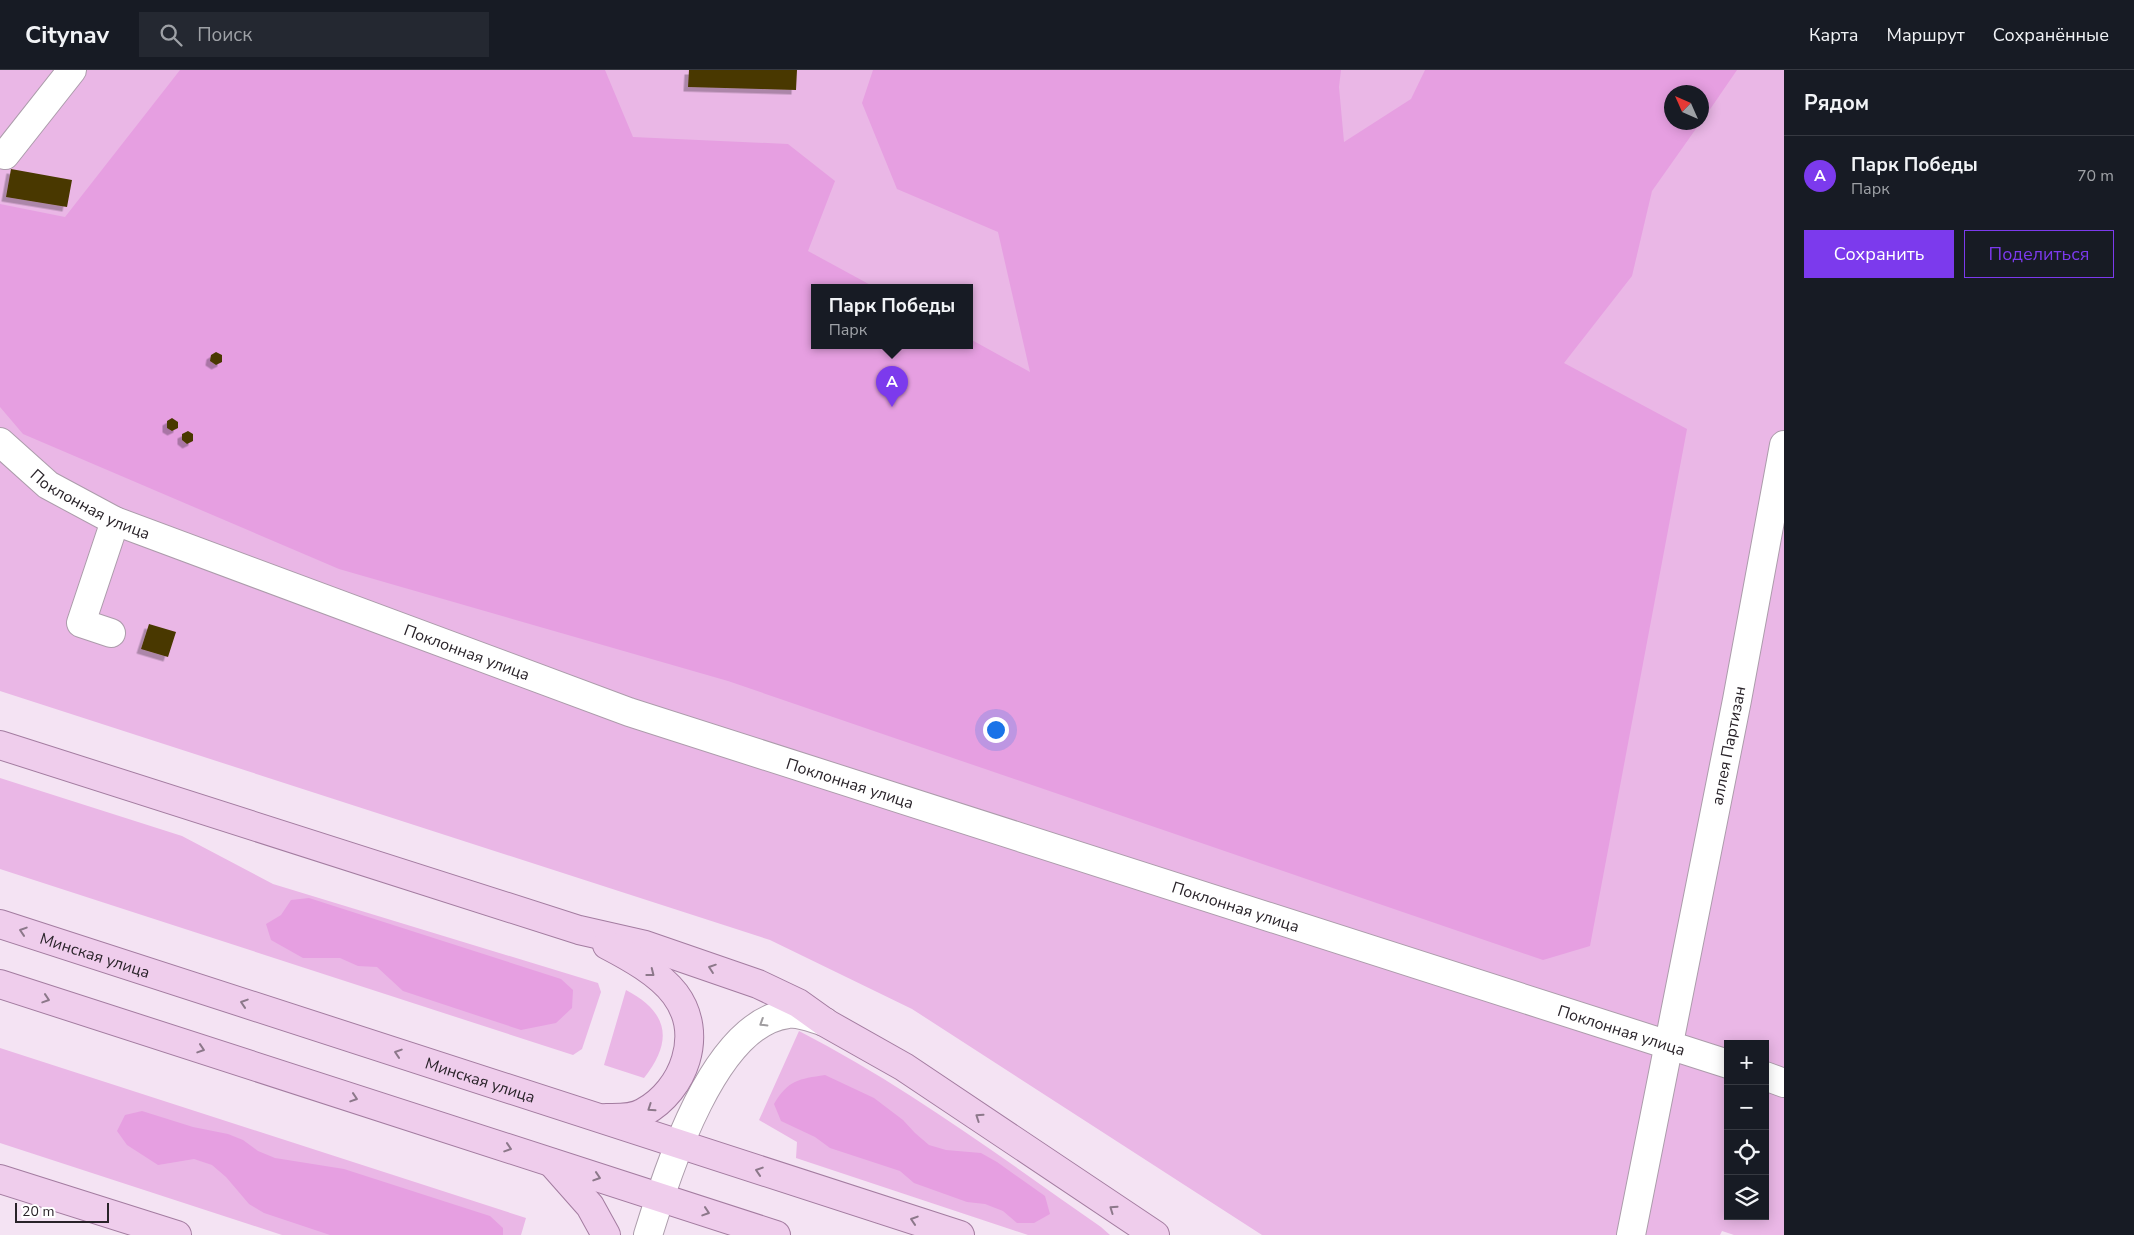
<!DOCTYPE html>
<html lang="ru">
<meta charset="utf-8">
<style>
:root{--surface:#171b24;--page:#242831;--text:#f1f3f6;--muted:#9ea1a6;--line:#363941;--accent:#7c3aed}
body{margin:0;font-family:"Nunito Sans",sans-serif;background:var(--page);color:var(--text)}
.controls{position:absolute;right:15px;bottom:15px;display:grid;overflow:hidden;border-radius:0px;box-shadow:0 2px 12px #0003}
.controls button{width:45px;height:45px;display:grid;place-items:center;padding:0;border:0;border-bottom:1px solid var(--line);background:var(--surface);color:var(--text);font:25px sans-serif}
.compass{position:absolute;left:1664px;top:15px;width:45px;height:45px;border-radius:50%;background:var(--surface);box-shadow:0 2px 12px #0003;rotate:315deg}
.scale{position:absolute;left:15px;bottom:12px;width:94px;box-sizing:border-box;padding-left:5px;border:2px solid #292329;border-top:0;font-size:14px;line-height:18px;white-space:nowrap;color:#292329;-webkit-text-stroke:4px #fff;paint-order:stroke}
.you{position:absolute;left:995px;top:659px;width:18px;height:18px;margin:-12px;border:4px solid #fff;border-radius:50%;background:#1a73e8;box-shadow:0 0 0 8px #1a73e833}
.badge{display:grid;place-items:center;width:32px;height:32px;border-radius:50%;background:var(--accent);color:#fff;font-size:16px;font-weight:700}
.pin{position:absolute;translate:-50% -41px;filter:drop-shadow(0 1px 2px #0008)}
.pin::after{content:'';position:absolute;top:26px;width:18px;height:15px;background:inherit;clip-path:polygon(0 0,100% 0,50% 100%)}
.popup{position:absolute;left:811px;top:214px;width:162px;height:65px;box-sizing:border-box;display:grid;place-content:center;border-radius:0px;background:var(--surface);filter:drop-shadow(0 1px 4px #0005);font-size:16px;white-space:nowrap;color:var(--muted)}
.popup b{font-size:19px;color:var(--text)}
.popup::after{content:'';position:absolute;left:50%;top:100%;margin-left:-10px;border:10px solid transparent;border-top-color:var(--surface)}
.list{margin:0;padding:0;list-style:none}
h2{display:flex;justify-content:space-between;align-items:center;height:65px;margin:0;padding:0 20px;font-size:21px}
h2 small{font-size:16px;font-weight:400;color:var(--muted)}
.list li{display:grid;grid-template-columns:32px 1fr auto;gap:15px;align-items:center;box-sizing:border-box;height:80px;padding:0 20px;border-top:1px solid var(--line)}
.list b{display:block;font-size:19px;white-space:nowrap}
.list p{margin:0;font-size:16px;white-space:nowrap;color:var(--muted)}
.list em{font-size:16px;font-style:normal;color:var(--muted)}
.actions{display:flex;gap:10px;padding:15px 20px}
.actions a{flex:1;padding:11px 0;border:1px solid var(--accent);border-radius:0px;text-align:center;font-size:18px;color:var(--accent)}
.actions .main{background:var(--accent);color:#fff}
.icon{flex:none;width:28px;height:28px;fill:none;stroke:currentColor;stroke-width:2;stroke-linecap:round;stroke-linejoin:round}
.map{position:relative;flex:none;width:1784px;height:1165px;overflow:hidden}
header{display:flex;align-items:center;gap:30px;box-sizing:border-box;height:70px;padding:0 25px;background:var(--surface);border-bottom:1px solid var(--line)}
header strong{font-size:24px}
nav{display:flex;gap:28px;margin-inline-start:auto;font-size:18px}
.search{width:350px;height:45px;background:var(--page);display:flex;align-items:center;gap:12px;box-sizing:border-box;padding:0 18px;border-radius:0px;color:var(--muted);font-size:19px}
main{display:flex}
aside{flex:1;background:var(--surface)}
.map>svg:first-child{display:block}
.green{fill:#eab7e6;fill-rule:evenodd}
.forest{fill:#e69fe1}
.building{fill:#4a3800;filter:url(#shadow)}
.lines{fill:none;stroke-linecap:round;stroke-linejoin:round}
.minor-casing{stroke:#ac9cab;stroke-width:30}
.major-casing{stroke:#a37ca0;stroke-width:30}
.minor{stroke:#fff;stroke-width:28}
.major{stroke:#efcdec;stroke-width:28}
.oneway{stroke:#8c788a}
.oneway2{stroke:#9f9c9f}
.labels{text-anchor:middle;stroke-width:5;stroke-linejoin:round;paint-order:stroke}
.street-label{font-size:16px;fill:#292329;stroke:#fff}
</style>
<header>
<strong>Citynav</strong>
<div class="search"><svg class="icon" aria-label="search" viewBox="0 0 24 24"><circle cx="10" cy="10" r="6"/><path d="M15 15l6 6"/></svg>Поиск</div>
<nav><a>Карта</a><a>Маршрут</a><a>Сохранённые</a></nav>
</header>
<main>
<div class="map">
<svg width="1784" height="1165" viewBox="0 0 1784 1165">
<defs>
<filter id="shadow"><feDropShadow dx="-4.5" dy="4.5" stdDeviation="0" flood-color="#0004"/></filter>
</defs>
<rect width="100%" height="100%" fill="#f4e3f3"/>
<path class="green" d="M 0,0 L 1784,0 L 1784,1165 L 1734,1165 L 1722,1161 L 1720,1165 L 1262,1165 L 912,939 L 770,870 L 0,621 ZM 1672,22 L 1702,22 L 1702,52 L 1672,52 ZM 814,218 L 970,218 L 970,276 L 814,276 ZM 1728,974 L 1765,974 L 1765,1146 L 1728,1146 Z
M 0,708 L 182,766 L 273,814 L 598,913 L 601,922 L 582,979 L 573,985 L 0,799 Z
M 626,920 C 668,942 674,970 644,1008 L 604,995 Z
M 799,961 C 906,1016 1002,1088 1101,1157 L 1110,1165 L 1028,1165 L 796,1088 L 797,1072 L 759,1050 Z
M 0,978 L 526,1148 L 521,1165 L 282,1165 L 0,1073 Z"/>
<path class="forest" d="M 180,0 L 605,0 L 633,67 L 788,74 L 835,111 L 808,181 L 876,218 L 814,218 L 814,276 L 970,276 L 970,269 L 1030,302 L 998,162 L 897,119 L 862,33 L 873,0 L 1341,0 L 1339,17 L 1344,72 L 1411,29 L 1425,0 L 1737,0 L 1702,51 L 1702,22 L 1672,22 L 1672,52 L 1700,53 L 1652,121 L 1632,206 L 1564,293 L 1687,359 L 1590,876 L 1543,890 L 728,611 L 339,499 L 23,364 L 0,337 L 0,134 L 65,147 Z
M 309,828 L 561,909 L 573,920 L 572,938 L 556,953 L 521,960 L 403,921 L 377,897 L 358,896 L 340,888 L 303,888 L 271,870 L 266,854 L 281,845 L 291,830 Z
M 825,1005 L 874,1028 L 903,1050 L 915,1063 L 929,1075 L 946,1080 L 981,1083 L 997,1092 L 1045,1126 L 1050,1144 L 1034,1153 L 1017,1153 L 1003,1141 L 985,1134 L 967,1132 L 914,1113 L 900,1101 L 830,1078 L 815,1067 L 781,1051 L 774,1034 C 788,1010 799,1009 825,1005 Z
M 142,1041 L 193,1057 L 228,1064 L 243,1070 L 258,1081 L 275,1088 L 344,1099 L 490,1146 L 503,1158 L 503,1165 L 330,1165 L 264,1143 L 249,1134 L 226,1107 L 212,1095 L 194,1089 L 158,1095 L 127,1075 L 117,1061 L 125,1045 Z"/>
<path class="building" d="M 689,0 L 797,0 L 796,20 L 688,17 Z
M 11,99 L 72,110 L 67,137 L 6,127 Z
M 216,282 L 222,285 L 222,292 L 216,295 L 210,291 L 211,285 Z
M 172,348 L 178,352 L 178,358 L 172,361 L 167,358 L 167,351 Z
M 188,361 L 193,364 L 193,371 L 187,374 L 182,370 L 182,364 Z
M 149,554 L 176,562 L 168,587 L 141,579 Z"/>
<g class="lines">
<defs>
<g id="minor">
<path d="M 0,84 L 5,85 L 72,0"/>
<path id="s1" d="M 0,372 L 48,415 L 115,451 L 629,642 L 1728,994"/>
<path d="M 111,563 L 81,553 L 115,451"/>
<path d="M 1765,1006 L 1784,1013"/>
<path d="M 648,1165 C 667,1104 713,953 788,944 C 800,942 814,949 825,952"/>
<path id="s2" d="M 1631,1165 L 1737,630 L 1784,375"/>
</g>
<g id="major">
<path d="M 0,675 L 579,860 L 645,875 L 758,914 L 798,933 L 826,953 L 904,997 L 1155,1165"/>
<path id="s3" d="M 0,854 L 960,1165"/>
<path d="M 0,914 L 776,1165"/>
<path d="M 606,1048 C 618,1048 633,1049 644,1042 C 684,1020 705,964 675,924 C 659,903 630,887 607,875"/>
<path d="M 552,1093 L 590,1136 L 606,1165"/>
<path d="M 0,1109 L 177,1165"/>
</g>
</defs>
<use href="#minor" class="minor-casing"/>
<use href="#major" class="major-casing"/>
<use href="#minor" class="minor"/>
<use href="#major" class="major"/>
</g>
<defs><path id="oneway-chevron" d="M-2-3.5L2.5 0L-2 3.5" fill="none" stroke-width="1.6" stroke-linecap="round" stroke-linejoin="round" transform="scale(1.25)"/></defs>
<g class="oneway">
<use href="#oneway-chevron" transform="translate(23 861) rotate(-162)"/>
<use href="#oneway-chevron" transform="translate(712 898) rotate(-161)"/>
<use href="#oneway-chevron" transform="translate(651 903) rotate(38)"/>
<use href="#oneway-chevron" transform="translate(46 929) rotate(18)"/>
<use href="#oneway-chevron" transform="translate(244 933) rotate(-162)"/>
<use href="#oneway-chevron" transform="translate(201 979) rotate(18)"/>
<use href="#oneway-chevron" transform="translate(398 983) rotate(-162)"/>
<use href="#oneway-chevron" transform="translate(354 1028) rotate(18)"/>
<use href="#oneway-chevron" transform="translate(651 1038) rotate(146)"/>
<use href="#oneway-chevron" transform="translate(979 1047) rotate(-146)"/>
<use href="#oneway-chevron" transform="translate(508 1078) rotate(18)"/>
<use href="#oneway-chevron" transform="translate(759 1101) rotate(-162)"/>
<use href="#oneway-chevron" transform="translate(597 1107) rotate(18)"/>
<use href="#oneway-chevron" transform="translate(1113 1139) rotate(-145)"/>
<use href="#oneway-chevron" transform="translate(706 1142) rotate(18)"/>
<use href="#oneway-chevron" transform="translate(914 1150) rotate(-162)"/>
</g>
<use class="oneway2" href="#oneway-chevron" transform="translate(763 953) rotate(148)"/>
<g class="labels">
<g class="street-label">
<text dy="6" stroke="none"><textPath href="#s1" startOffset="111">Поклонная улица</textPath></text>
<text dy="6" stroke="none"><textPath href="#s1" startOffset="516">Поклонная улица</textPath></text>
<text dy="6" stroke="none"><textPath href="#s2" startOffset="499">аллея Партизан</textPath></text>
<text dy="6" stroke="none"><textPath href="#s1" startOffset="921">Поклонная улица</textPath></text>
<text dy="6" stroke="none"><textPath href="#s1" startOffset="1326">Поклонная улица</textPath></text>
<text dy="6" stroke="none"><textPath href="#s3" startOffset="100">Минская улица</textPath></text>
<text dy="6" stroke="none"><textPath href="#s1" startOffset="1731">Поклонная улица</textPath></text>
<text dy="6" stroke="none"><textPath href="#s3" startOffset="505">Минская улица</textPath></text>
</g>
</g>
</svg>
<div class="controls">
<button>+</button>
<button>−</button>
<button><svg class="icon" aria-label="locate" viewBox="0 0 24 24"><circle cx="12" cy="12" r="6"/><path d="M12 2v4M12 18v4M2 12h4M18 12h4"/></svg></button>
<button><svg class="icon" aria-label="layers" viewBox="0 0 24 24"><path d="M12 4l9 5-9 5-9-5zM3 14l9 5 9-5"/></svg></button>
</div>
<svg class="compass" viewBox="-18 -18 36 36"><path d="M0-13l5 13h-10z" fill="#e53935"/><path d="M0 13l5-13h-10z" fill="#9ea1a6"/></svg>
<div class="scale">20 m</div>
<div class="you"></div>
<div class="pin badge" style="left:892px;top:337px">A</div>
<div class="popup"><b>Парк Победы</b>Парк</div>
</div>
<aside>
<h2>Рядом<small></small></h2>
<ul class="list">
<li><span class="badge">A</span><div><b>Парк Победы</b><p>Парк</p></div><em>70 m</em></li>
</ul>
<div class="actions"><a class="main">Сохранить</a><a>Поделиться</a></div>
</aside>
</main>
